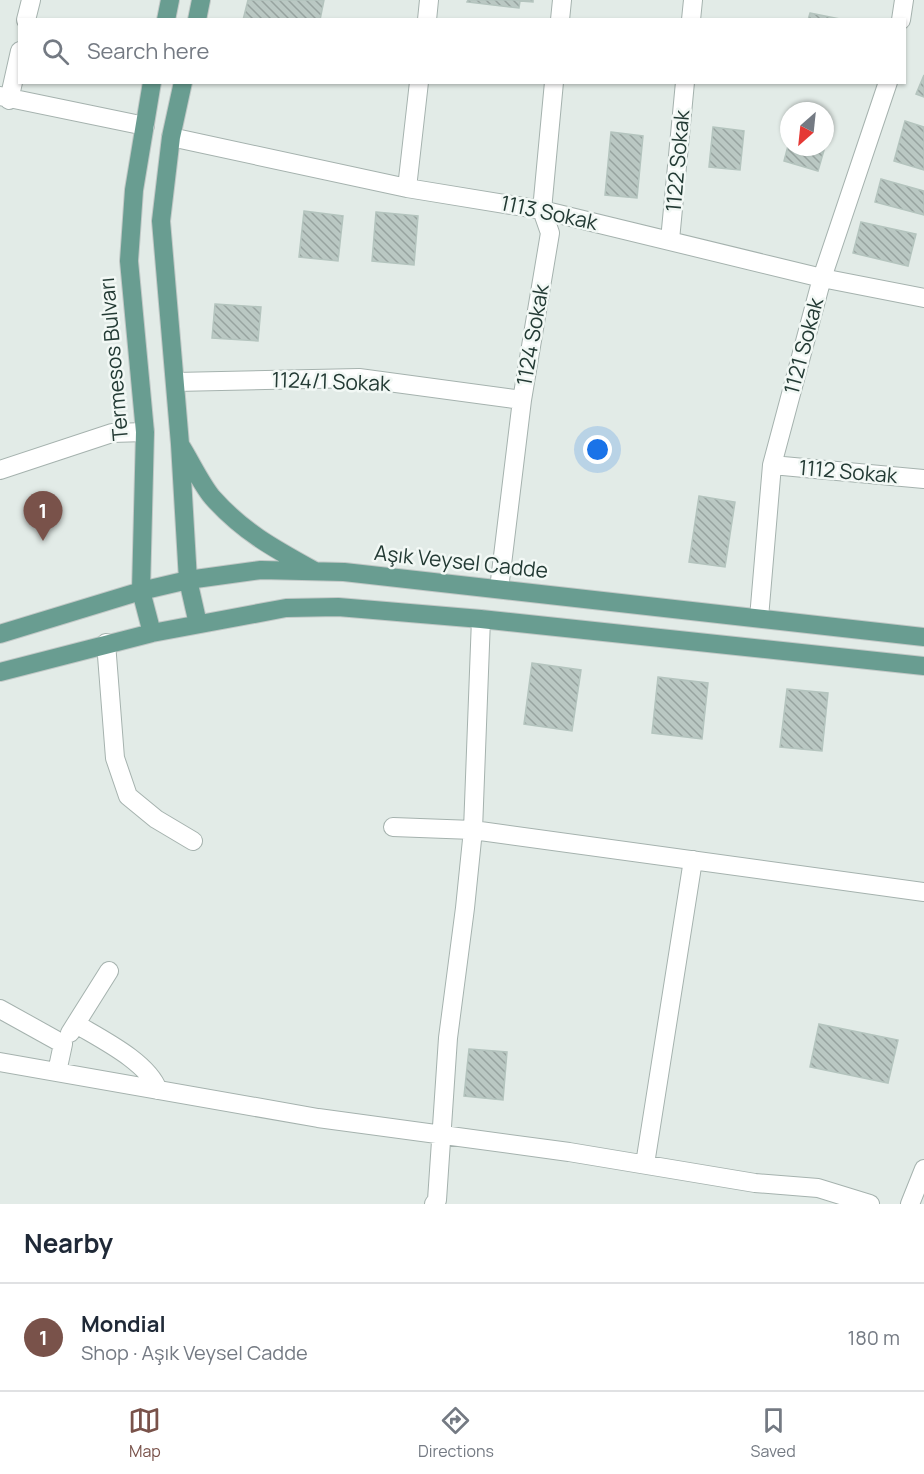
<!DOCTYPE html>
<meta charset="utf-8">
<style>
:root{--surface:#fff;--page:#f2f2f3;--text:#1f2937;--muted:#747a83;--line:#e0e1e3;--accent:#79524a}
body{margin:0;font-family:Manrope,sans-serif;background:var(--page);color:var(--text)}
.compass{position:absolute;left:780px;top:102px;width:54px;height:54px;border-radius:50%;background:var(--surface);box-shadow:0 2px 4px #0004;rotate:207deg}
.you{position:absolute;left:598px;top:450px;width:21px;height:21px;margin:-15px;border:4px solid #fff;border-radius:50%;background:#1a73e8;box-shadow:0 0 0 9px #1a73e833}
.badge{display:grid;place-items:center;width:39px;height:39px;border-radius:50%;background:var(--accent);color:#fff;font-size:20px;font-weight:700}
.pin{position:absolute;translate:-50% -50px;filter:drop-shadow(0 2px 3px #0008)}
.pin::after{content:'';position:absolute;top:32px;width:21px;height:18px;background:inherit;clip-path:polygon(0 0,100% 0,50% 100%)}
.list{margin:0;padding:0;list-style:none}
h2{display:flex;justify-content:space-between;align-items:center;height:78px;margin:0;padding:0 24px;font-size:26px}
h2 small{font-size:20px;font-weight:400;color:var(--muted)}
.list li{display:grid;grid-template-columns:39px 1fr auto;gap:18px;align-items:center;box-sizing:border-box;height:108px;padding:0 24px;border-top:2px solid var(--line)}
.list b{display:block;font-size:22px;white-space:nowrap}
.list p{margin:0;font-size:20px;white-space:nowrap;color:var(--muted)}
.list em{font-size:20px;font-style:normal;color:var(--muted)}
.icon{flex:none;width:33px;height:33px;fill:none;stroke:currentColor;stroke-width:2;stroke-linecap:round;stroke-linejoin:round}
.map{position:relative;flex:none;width:924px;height:1204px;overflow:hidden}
.search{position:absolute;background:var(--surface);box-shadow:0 2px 4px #0004;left:18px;right:18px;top:18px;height:66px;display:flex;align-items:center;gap:15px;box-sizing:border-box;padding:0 21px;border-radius:0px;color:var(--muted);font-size:22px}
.sheet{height:186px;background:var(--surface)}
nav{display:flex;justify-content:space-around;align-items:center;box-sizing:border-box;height:84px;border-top:2px solid var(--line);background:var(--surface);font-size:16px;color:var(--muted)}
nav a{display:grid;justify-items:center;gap:3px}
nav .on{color:var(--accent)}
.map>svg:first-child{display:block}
.building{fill:url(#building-back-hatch);stroke:#b4c4be;stroke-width:1.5}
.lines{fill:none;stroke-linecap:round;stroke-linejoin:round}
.minor-casing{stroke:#a5b2ae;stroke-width:20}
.major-casing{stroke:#c1c8c6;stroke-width:20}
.minor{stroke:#fff;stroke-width:18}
.major{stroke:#699d91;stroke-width:18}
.labels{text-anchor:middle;stroke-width:5;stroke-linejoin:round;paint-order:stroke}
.street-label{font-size:21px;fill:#233a34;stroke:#f2f8f5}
</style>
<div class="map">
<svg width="924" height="1204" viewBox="0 0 924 1204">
<defs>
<pattern id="building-back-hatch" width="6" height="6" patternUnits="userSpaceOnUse" patternTransform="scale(1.5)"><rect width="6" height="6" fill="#bac8c3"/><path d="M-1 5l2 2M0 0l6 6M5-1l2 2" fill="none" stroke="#97a39f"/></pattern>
</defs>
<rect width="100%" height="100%" fill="#e2ebe7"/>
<path class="building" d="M 248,0 L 324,0 L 320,20 L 243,20 Z
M 468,0 L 533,0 L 533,2 L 520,1 L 519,8 L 467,2 Z
M 810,13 L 845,20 L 808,20 Z
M 924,75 L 924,97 L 916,94 Z
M 905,121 L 924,127 L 924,170 L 894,161 Z
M 713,127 L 744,131 L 740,170 L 709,167 Z
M 825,131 L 829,133 L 818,171 L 784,161 L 789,142 L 789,147 L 825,147 Z
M 611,132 L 643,136 L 637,198 L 605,195 Z
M 881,179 L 924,191 L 924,215 L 875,202 Z
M 304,211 L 343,216 L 338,261 L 299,257 Z
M 376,212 L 418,216 L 414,265 L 372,261 Z
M 861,222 L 916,234 L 908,266 L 853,253 Z
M 215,304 L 261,307 L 258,341 L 212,338 Z
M 699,496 L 735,502 L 725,567 L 689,562 Z
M 532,663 L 581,670 L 572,731 L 524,724 Z
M 658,677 L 708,683 L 702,739 L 652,733 Z
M 787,689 L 828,693 L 822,751 L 780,747 Z
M 819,1024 L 898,1040 L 888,1083 L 810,1067 Z
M 469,1049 L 507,1052 L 503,1100 L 464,1096 Z"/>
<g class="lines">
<defs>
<path id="minor" d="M 26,20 L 31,0
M 427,20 L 429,0
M 560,20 L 562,0
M 691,20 L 693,0
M 901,20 L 904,0
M 0,96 L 145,126
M 9,100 L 20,51
M 171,137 L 407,188 L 542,210 L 822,278 L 924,298
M 407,188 L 419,82
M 670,240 L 685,82
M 175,382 L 359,378 L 522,400
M 772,465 L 924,479
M 0,470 L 112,433 L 145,432
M 499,589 L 522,400 L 550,233 L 542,210 L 554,82
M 759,618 L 772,465 L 822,278 L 888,82
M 106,643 L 115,758 L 128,796 L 156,819 L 193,841
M 393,827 L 473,830 L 924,892
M 0,1009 L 63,1044 L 57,1072
M 76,1024 C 101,1039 148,1062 158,1090
M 70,1033 L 109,971
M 0,1062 L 318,1118 L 569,1152 L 755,1183 L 818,1188 L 870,1204
M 645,1164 L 693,860
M 434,1204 L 437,1200 L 448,1038 L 465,908 L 473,830 L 481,619
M 910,1204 L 924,1169"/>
<path id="major" d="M 166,20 L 170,0
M 197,20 L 201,0
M 183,82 L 171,137 L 161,221 L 180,444 L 188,580 L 198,624
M 181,446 C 191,462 200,482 212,497 C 242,531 273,548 313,570
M 152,633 L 141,591 L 145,432 L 129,261 L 134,190 L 152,82
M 0,634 L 141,591 L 188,580 L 261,570 L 344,572 L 924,637
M 0,672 L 152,633 L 286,608 L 338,607 L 481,619 L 924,666"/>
</defs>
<use href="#minor" class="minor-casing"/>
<use href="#major" class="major-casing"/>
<use href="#minor" class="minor"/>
<use href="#major" class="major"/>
</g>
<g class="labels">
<g class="street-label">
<text transform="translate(678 161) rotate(-85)" y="7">1122 Sokak</text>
<text transform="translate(549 213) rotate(12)" y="7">1113 Sokak</text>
<text transform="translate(533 335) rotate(-80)" y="7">1124 Sokak</text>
<text transform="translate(804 346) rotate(-75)" y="7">1121 Sokak</text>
<text transform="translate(114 359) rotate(-95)" y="7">Termesos Bulvarı</text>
<text transform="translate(331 382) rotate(2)" y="7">1124/1 Sokak</text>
<text transform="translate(848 472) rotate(5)" y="7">1112 Sokak</text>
<text transform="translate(461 562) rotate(6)" y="7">Aşık Veysel Cadde</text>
</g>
</g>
</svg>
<svg class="compass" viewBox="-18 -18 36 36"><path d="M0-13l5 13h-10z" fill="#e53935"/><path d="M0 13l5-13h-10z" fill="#747a83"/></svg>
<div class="you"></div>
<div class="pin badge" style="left:43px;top:541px">1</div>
<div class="search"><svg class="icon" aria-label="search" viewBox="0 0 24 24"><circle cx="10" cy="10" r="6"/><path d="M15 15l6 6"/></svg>Search here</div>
</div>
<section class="sheet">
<h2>Nearby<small></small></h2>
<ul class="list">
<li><span class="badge">1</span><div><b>Mondial</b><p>Shop · Aşık Veysel Cadde</p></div><em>180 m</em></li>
</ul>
</section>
<nav>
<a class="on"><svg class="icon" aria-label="map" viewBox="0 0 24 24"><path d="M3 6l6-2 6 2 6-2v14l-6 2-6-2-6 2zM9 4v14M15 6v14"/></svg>Map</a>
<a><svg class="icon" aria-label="directions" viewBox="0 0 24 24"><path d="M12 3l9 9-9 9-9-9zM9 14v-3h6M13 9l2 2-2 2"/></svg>Directions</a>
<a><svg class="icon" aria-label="saved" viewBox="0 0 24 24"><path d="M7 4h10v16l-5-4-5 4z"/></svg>Saved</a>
</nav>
